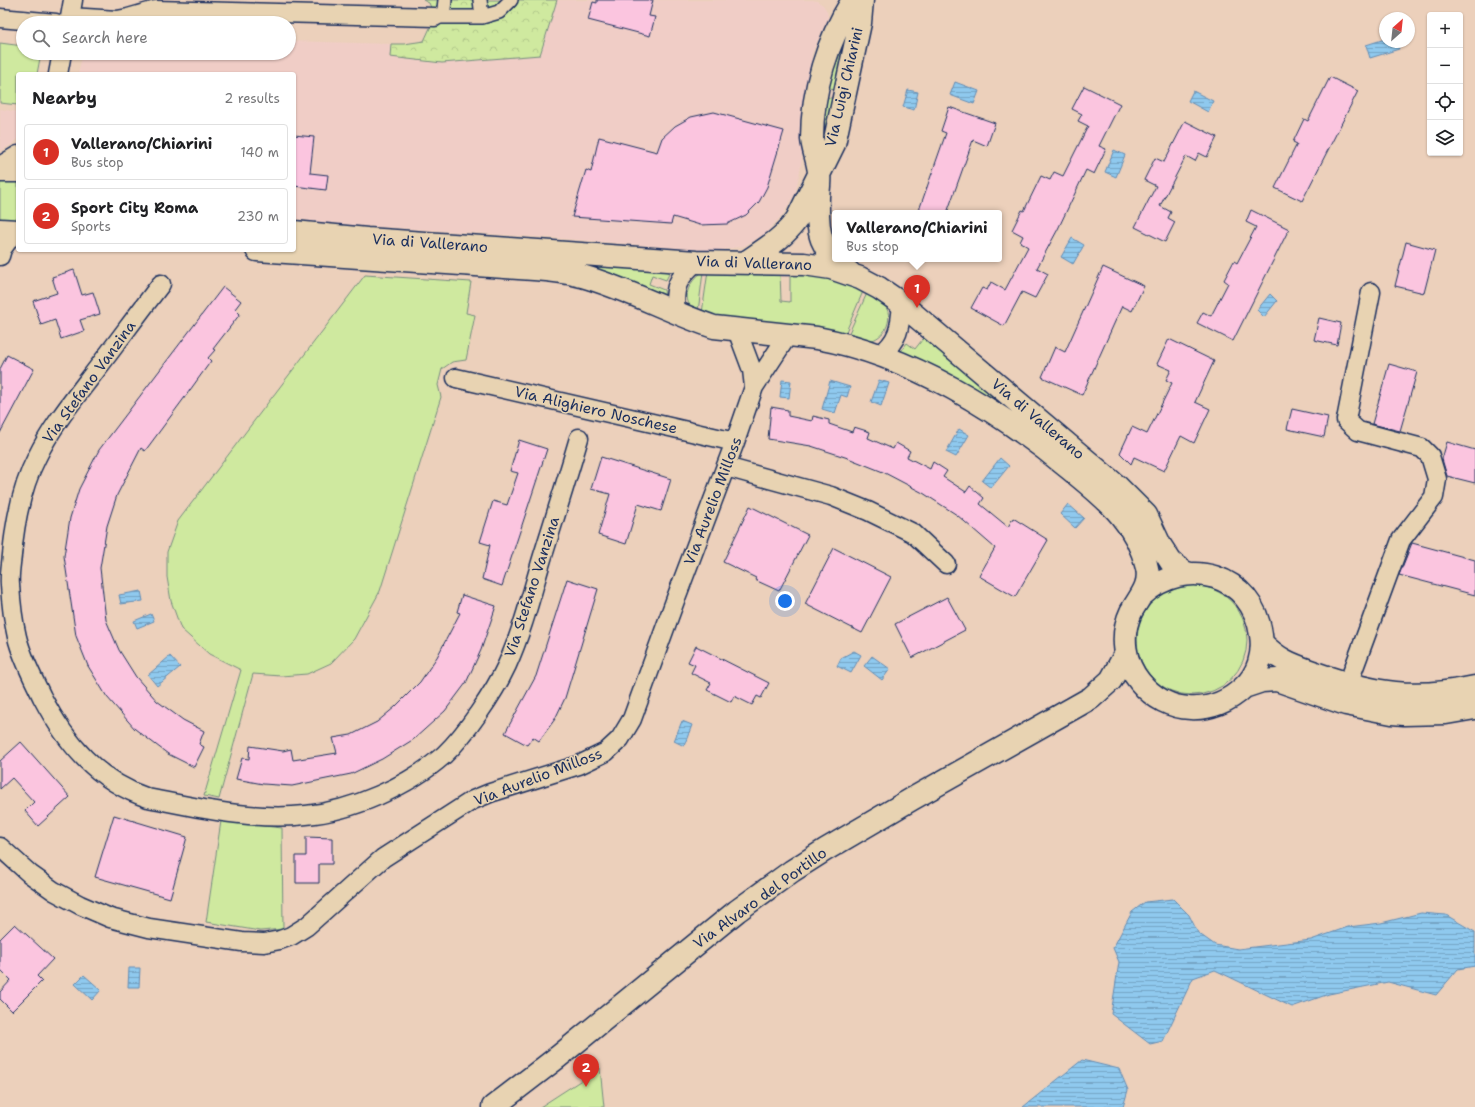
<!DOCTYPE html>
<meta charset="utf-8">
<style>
:root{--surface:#fff;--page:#f2f2f2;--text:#202124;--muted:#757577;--line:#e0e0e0;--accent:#d93025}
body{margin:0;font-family:"Shantell Sans",sans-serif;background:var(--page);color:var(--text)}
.controls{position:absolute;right:12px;top:12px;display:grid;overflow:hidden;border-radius:4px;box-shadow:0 1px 3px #0004}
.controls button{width:36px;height:36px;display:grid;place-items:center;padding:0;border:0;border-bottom:1px solid var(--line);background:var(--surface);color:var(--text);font:20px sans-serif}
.compass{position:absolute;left:1379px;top:12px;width:36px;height:36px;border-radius:50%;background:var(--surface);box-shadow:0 1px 3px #0004;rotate:27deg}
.you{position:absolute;left:785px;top:601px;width:14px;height:14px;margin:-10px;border:3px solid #fff;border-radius:50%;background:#1a73e8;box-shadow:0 0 0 6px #1a73e833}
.badge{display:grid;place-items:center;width:26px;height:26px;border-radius:50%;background:var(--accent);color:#fff;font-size:13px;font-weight:700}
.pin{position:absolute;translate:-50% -33px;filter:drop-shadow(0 1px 2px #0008)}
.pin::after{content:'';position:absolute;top:21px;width:14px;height:12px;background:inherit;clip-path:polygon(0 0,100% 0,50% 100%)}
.popup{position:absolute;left:832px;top:210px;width:170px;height:52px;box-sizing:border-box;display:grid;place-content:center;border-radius:4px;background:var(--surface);filter:drop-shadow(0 1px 3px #0005);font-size:13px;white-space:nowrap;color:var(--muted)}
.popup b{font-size:15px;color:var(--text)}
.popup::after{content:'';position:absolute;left:50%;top:100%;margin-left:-8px;border:8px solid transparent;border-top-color:var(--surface)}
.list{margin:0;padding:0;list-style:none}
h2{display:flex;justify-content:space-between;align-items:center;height:52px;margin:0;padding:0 16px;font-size:17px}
h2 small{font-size:13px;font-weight:400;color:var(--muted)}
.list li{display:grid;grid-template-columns:26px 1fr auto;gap:12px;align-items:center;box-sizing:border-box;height:56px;margin:0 8px 8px;padding:0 8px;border:1px solid var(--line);border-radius:4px}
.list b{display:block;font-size:15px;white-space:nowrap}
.list p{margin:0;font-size:13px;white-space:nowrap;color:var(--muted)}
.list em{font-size:13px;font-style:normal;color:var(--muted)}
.icon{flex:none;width:22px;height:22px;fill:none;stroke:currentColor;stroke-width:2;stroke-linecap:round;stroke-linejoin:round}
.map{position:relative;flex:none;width:1475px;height:1107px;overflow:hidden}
.search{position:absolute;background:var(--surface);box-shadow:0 1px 3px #0004;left:16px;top:16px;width:280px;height:44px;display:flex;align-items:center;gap:10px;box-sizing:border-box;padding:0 14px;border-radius:22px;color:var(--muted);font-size:15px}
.panel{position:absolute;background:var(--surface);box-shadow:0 1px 3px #0004;left:16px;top:72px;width:280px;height:180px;border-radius:4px}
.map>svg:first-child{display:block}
.built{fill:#f0cdc6}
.green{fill:#cfe99f;stroke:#758c7e}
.park{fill:url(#park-crowns);stroke:#758c7e}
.water{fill:url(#water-rules);stroke:#618bb4}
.building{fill:#fbc5df;stroke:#1b2f5e}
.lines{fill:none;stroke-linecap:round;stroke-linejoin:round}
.pedestrian-casing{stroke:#1b2f5e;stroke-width:16}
.minor-casing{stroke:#1b2f5e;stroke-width:21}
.tertiary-casing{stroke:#1b2f5e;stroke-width:25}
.pedestrian{stroke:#e8d3b2;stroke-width:13}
.minor{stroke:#e8d3b2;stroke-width:18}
.tertiary{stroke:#e8d3b2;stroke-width:22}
.labels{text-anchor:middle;stroke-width:3;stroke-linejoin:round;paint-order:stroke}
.street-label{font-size:15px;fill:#1b2f5e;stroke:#e8d3b2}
</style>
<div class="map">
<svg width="1475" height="1107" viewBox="0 0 1475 1107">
<defs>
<pattern id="park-crowns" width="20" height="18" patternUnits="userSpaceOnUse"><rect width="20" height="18" fill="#cfe99f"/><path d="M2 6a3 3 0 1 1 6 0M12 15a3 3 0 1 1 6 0" fill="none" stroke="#b1c88b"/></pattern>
<pattern id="water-rules" width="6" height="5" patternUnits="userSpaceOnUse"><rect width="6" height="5" fill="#8fc9ee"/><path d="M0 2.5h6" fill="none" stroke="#74a4c4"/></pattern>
</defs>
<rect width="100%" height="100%" fill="#ecd0bb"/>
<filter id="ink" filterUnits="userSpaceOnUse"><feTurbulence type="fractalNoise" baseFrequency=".025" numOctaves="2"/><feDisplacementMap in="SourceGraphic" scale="8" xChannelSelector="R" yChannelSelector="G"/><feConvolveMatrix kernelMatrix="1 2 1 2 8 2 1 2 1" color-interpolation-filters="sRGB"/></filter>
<g filter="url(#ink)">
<path class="built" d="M 557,0 L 812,0 L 817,1 L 823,5 L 827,11 L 828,18 L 812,53 L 801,166 L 795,194 L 783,214 L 765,234 L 744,246 L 716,251 L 554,238 L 322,223 L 294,218 L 294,74 L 78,74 L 83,53 L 289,53 L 289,41 L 391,44 L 391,57 L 540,55 Z
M 0,109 L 18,112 L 18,138 L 11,145 L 0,151 Z"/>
<path class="green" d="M 848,32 L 839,90 L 826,87 L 833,63 Z
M 0,43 L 23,46 L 23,53 L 41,53 L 37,74 L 18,74 L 18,105 L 0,103 Z
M 825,97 L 836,99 L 828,137 L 822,137 Z
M 0,179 L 18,180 L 18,222 L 0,221 Z
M 557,262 L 672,268 L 666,280 L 652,275 L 649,284 L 664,290 L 665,298 Z
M 708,271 L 780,271 L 781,301 L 790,302 L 790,271 L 809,272 L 864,289 L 845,334 L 708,316 L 702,313 Z
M 703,272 L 698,312 C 678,302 689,280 703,272 Z
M 365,275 L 471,282 L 466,313 L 475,315 L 466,360 L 452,362 L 442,369 L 438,385 L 441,397 L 380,591 L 354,639 L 331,663 L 307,674 L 281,676 L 253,674 L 219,799 L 204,796 L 241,670 L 209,654 L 181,629 L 171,601 L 167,577 L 167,552 L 178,521 Z
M 868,291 C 875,296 883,301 887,309 C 893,323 882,341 866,341 C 861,341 854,337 848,335 Z
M 926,335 L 1036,427 L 899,354 L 907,343 L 915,349 Z
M1137 640a55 55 0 1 1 110 0a55 55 0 1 1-110 0Z
M 221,821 L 282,828 L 283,929 L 260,931 L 206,922 Z
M 600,1068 L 604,1107 L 540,1107 Z"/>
<path class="park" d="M 423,0 L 557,0 L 540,55 L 442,63 L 390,57 L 391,44 L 404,44 L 424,41 L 435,17 L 429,3 Z"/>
<path class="water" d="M 1385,39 L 1385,42 L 1396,42 L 1399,49 L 1370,58 L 1366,45 Z
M 955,82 L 979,91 L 974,104 L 950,95 Z
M 908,90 L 918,92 L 914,110 L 903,107 Z
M 1193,91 L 1213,101 L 1208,112 L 1188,101 Z
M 1114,150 L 1125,155 L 1116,177 L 1105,172 Z
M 1072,238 L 1084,245 L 1073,264 L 1061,257 Z
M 1270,294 L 1277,301 L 1264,317 L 1257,310 Z
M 782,380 L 791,381 L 789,398 L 780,397 Z
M 879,380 L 889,383 L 881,406 L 871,402 Z
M 830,381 L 850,387 L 847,397 L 841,395 L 835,413 L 822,409 Z
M 959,429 L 969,435 L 956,457 L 946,452 Z
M 1000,458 L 1009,466 L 991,488 L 982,481 Z
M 1068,504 L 1084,518 L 1075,528 L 1060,514 Z
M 141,591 L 143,601 L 121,604 L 119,595 Z
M 151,614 L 154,621 L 137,628 L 134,621 Z
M 854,651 L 861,655 L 851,673 L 837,666 L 841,658 Z
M 170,656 L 180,667 L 157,686 L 148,675 Z
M 872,656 L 890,669 L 882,680 L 864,666 Z
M 682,721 L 692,725 L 684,746 L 674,741 Z
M 1173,899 L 1189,915 L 1198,933 L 1215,945 L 1238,949 L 1311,940 L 1348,927 L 1381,923 L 1421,913 L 1446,915 L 1475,932 L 1475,966 L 1458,969 L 1436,995 L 1388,982 L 1329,994 L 1292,1007 L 1215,970 L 1193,978 L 1163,1041 L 1150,1044 L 1111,1014 L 1119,962 L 1113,948 L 1132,912 L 1145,902 Z
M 129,968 L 140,968 L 139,987 L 128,987 Z
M 84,975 L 101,990 L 92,1000 L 75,984 Z
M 1082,1060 L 1119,1069 L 1128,1090 L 1123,1107 L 1023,1107 Z"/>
<path class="building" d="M 597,0 L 653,0 L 649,16 L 655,17 L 650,36 L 588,20 L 593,2 L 597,3 Z
M 1330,77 L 1358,91 L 1302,201 L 1275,188 L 1297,144 L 1293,142 L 1304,119 L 1308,121 Z
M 1084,86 L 1120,104 L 1099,146 L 1106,149 L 1094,174 L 1086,170 L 1058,229 L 1037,268 L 1048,274 L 1035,298 L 1022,292 L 1004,326 L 971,308 L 982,288 L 987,290 L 991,282 L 1005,290 L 1028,247 L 1020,242 L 1023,236 L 1012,230 L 1022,210 L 1024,211 L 1041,176 L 1050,180 L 1054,172 L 1063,176 L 1088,126 L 1078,121 L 1082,114 L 1072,109 Z
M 949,107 L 995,123 L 987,146 L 973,140 L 947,213 L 918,213 L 946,133 L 941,131 Z
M 714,112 L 784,131 L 767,187 L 759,202 L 746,215 L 727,224 L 700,225 L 673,217 L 671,224 L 572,217 L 586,170 L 591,172 L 599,137 L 657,152 L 662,138 L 675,126 L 691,117 Z
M 1185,121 L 1217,137 L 1207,157 L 1199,153 L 1195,161 L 1186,156 L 1160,206 L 1171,212 L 1168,218 L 1175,222 L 1165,242 L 1135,227 L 1156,186 L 1144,180 L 1155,158 L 1164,162 Z
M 294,135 L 314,137 L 310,173 L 328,175 L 326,190 L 294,186 Z
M 1251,210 L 1289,229 L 1233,341 L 1197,323 L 1203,312 L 1211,316 L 1228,283 L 1224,280 L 1234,261 L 1237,263 L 1256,227 L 1246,222 Z
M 1406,242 L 1435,250 L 1424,293 L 1395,286 Z
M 1103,267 L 1144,286 L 1132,311 L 1122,306 L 1082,395 L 1042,377 L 1055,347 L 1065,352 Z
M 74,270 L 82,295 L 93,292 L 100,314 L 80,320 L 84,331 L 61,339 L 55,320 L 41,325 L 33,301 L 57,293 L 52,277 Z
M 223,287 L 241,301 L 235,309 L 240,314 L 213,349 L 215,350 L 208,358 L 211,361 L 185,397 L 145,451 L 141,448 L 117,495 L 107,526 L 100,568 L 106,620 L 119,650 L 136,677 L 157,701 L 183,720 L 204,731 L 199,744 L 204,747 L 194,767 L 168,754 L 135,729 L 107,697 L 88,666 L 76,636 L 64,556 L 70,518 L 79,489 L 99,450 Z
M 1319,318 L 1341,323 L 1337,345 L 1314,340 Z
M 1169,339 L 1214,361 L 1195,402 L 1210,409 L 1194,443 L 1181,436 L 1164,471 L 1134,457 L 1131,464 L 1120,453 L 1132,427 L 1147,434 L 1172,383 L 1166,380 L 1171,370 L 1157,364 Z
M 7,355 L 34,369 L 0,433 L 0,369 Z
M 1389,364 L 1417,372 L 1400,431 L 1372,424 Z
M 771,407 L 788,410 L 788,416 L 812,421 L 813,416 L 829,420 L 829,424 L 852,432 L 854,427 L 870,432 L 868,438 L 893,449 L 896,443 L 910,451 L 907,457 L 930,469 L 933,462 L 947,471 L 943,477 L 966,492 L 970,486 L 984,498 L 980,504 L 1008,527 L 1013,518 L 1048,540 L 1015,597 L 979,576 L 995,548 L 957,515 L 923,493 L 883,472 L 848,458 L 811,446 L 768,439 Z
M 1292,409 L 1328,417 L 1324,437 L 1287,429 Z
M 519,440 L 547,449 L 502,586 L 482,579 L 490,545 L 480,542 L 493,501 L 507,505 L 518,473 L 510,471 Z
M 1447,442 L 1475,450 L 1475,483 L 1447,476 L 1442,459 Z
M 601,457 L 671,479 L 661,511 L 638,504 L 626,544 L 598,535 L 610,494 L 591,489 Z
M 750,506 L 808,535 L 779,591 L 755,580 L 756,578 L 723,562 Z
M 1412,543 L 1475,560 L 1475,595 L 1399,575 Z
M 834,548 L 891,577 L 862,633 L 805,604 Z
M 567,579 L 598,589 L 565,698 L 555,719 L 539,741 L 533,737 L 527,745 L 505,733 L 536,676 Z
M 462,595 L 496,606 L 481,650 L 466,683 L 445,711 L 414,739 L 382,759 L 351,774 L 292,786 L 263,784 L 236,779 L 242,758 L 249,759 L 250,746 L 283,751 L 291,749 L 293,760 L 337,753 L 333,738 L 351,735 L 377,722 L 395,707 L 420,682 L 437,657 L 460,613 L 457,612 Z
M 947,597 L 965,630 L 912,658 L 895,624 Z
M 696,646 L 769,683 L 761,698 L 757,696 L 752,705 L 734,696 L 731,702 L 707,690 L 711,683 L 691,673 L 695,665 L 688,662 Z
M 21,742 L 70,797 L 38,826 L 25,811 L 34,802 L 12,778 L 0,789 L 0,761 Z
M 114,815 L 187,837 L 170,898 L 95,877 Z
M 306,837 L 332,838 L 332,864 L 319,864 L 319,883 L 296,883 L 296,856 L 306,856 Z
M 15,924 L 53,959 L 37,976 L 42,981 L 12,1011 L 0,999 L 0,992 L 11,980 L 0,969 L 0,939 Z"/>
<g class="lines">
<defs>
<path id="pedestrian" d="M 480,0 L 482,17
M 435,17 L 443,17 L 445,0
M 443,17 L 482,17 L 499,12 L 511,0"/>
<path id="minor" d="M 70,17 L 117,20 L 128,18 L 156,10 L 435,17
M 0,18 L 56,23
M 69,23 L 73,0
M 58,74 L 62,53
M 0,166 L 18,155
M 0,256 L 2,249 L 15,231
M 161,284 C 137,315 114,347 90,378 C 71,403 51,428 37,457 C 21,488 15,521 12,555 C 11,565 9,575 10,585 C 11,602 13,620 17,637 C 22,658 33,678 42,697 C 66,743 97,781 148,798 C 199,808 253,821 306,815 C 352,811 409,786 444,755 C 466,734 494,693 507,665 C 522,632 531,596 541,562 C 554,520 567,479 579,438
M 676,313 C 673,288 677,278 696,262
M 737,330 L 752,370 L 754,387
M 879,356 C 899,340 900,328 902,304
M 456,378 L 735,442
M 726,467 L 831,496 L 868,511 L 913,533 L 946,564
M 1348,684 L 1401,540 L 1434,497 L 1437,479 L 1430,456 L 1422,448 L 1358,431 L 1346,420 L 1371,292
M 0,847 L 30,874 L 54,891 L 80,905 L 110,918 L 149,928 L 242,942 L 264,943 L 280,940 L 291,936 L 307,926 L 383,858 L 473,800 L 490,793 L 579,765 L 606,752 L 620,739 L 632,719 L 676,598 L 735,442 L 754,387 L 788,335"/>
<path id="tertiary" d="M 0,171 L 18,171
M 0,230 L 18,231
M 294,232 L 367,239 L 696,262 L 804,264 L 831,268 L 860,278 L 879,288 L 898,301 L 1118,487 L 1146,515 L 1160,545 L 1171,562 L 1184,572 L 1190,574
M 257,250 L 534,269 C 550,270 566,272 582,276 C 628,289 669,312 714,327 L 817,338 C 910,355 999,410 1071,470 C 1105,498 1137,522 1147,568 C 1151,586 1139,597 1131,612 C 1120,635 1124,663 1140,682 C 1167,715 1213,717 1244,687 C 1258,674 1264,654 1261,635 C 1253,574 1186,555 1142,595
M 746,262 C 765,249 784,238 797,219 L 834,144 L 860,23 L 862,0
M 850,273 C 819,247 817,236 818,196 C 819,188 820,180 819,172 C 818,161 813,150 812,139 C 812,90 827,41 853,0
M 1262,643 C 1281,662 1294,665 1318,674 C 1375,694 1415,700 1475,687
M 1244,687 L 1262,681 L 1277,680 L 1346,704 L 1392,713 L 1404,714 L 1446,713 L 1475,708
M 493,1107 L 558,1057 L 737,911 L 792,871 L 825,850 L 912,799 L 1091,698 L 1111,680 L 1126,653"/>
</defs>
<use href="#pedestrian" class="pedestrian-casing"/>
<use href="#minor" class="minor-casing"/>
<use href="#tertiary" class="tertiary-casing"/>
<use href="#pedestrian" class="pedestrian"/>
<use href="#minor" class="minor"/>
<use href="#tertiary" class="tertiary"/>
</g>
</g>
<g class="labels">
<g class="street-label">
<text transform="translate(844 87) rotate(-77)" y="5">Via Luigi Chiarini</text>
<text transform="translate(430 243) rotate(4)" y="5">Via di Vallerano</text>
<text transform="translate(754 263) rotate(2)" y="5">Via di Vallerano</text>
<text transform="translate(89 382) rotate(-54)" y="5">Via Stefano Vanzina</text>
<text transform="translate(596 410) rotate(13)" y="5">Via Alighiero Noschese</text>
<text transform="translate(1038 419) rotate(40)" y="5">Via di Vallerano</text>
<text transform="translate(713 501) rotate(-69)" y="5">Via Aurelio Milloss</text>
<text transform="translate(532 587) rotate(-72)" y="5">Via Stefano Vanzina</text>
<text transform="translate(538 777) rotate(-21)" y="5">Via Aurelio Milloss</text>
<text transform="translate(760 898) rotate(-36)" y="5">Via Alvaro del Portillo</text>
</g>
</g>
</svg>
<div class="controls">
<button>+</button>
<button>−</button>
<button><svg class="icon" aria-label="locate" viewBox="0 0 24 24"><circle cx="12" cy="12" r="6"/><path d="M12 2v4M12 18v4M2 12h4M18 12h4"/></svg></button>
<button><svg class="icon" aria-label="layers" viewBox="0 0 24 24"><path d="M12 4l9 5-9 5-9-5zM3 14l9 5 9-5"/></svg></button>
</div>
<svg class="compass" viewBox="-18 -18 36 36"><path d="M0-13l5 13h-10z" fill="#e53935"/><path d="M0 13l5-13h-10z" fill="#757577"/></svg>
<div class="you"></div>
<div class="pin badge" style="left:917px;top:308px">1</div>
<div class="popup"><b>Vallerano/Chiarini</b>Bus stop</div>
<div class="pin badge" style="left:586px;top:1087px">2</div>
<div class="search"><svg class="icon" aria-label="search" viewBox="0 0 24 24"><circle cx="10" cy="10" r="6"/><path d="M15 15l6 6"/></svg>Search here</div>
<section class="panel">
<h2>Nearby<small>2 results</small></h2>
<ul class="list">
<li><span class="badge">1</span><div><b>Vallerano/Chiarini</b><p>Bus stop</p></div><em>140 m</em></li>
<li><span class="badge">2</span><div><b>Sport City Roma</b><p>Sports</p></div><em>230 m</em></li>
</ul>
</section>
</div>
